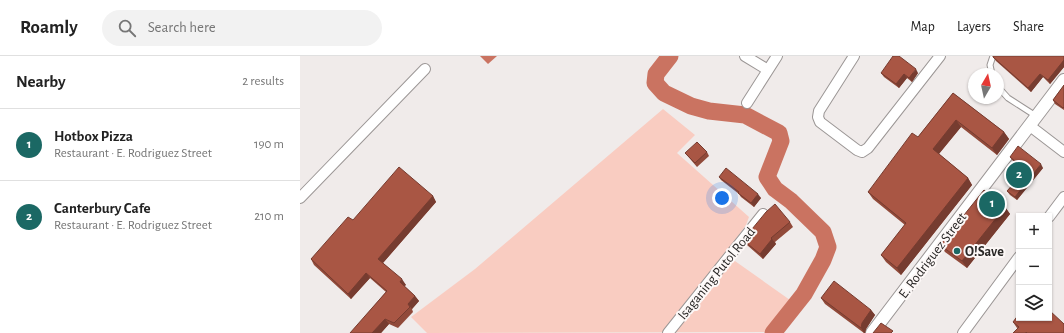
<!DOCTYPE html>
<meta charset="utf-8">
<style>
:root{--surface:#fff;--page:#f2f2f2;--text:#222;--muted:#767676;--line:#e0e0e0;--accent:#1b6864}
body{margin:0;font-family:"Alegreya Sans",sans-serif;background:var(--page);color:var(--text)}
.controls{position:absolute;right:12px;bottom:12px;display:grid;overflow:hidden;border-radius:0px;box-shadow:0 1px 3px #0004}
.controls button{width:36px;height:36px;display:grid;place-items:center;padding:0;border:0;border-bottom:1px solid var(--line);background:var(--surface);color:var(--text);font:20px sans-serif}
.compass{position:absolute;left:668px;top:12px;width:36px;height:36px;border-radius:50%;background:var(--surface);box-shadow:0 1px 3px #0004;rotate:9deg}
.you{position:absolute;left:422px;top:142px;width:14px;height:14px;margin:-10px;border:3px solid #fff;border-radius:50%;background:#1a73e8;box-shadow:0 0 0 6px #1a73e833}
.badge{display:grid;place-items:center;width:26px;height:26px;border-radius:50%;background:var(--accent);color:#fff;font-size:13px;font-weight:700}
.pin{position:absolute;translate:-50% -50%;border:2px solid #fff;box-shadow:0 1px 4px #0006}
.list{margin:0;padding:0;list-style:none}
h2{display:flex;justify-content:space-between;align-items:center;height:52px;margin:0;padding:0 16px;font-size:17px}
h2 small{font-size:13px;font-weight:400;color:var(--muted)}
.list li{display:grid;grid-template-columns:26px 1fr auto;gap:12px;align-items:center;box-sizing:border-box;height:72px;padding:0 16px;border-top:1px solid var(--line)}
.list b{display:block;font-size:15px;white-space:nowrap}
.list p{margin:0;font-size:13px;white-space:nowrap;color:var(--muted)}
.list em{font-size:13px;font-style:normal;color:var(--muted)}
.icon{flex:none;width:22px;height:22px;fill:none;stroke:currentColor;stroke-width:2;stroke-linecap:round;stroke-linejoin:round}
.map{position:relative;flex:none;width:764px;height:277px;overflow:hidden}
header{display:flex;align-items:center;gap:24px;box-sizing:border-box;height:56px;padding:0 20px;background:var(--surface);border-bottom:1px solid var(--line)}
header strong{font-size:19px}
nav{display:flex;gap:22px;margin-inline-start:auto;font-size:14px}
.search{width:280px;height:36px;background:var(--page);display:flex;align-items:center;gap:10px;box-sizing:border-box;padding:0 14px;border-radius:22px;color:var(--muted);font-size:15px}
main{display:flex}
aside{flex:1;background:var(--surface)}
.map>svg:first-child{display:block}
.green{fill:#f9ccc1}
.water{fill:#ca7361}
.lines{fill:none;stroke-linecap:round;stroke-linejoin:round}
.river{stroke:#ca7361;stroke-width:17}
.service-casing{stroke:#9b9695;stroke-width:7}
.minor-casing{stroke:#9b9695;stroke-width:12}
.tertiary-casing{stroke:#9b9695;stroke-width:14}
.service{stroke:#fff;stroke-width:5}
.minor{stroke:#fff;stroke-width:10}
.tertiary{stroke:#fff;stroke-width:12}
.wall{fill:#914a3a}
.shaded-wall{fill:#763c30}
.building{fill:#a95644;stroke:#763c30}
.poi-dot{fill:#1b6864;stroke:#fdf8f7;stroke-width:1.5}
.labels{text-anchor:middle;stroke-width:4;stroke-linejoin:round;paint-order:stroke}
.poi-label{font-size:14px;font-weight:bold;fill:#282625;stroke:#fdf8f7;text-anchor:start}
.street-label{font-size:14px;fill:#282625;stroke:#fdf8f7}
</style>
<header>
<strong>Roamly</strong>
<div class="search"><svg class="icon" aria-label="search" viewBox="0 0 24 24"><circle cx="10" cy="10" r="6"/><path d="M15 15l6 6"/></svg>Search here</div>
<nav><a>Map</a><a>Layers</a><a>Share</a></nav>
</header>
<main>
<aside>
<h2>Nearby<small>2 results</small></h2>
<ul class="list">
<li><span class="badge">1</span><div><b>Hotbox Pizza</b><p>Restaurant · E. Rodriguez Street</p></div><em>190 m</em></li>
<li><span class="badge">2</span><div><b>Canterbury Cafe</b><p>Restaurant · E. Rodriguez Street</p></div><em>210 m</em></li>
</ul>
</aside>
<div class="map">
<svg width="764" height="277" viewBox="0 0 764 277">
<rect width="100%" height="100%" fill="#f0ebea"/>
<path class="green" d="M 363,53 L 395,79 L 377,97 L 449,161 L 446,169 L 425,198 L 490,244 L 468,276 L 127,277 L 111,261 L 175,213 Z"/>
<path class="water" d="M 180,0 L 197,0 L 188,8 Z"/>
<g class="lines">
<path class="river" d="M 370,0 L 356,18 L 355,27 L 364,37 L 391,50 L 409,55 L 445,59 L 479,77 L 481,85 L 467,121 L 475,133 L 491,145 L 523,176 L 528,191 L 523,204 L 504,238 L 473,277"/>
<defs>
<path id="service" d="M 692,18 L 690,9 L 693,0
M 698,31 L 708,42 L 736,60"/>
<path id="minor" d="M 445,0 L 468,14
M 554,0 L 519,55 L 518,61 L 520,66 L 557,94 L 562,96 L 568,92 L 640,0
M 447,47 L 477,0
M 730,70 L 764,96
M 0,142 L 125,13
M 749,161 L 764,141
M 368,277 L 463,158
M 663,277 L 719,201"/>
<path id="tertiary" d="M 572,277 L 764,24"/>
</defs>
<use href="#service" class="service-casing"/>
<use href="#minor" class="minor-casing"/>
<use href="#tertiary" class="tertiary-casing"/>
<use href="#service" class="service"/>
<use href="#minor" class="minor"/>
<use href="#tertiary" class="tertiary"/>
</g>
<path class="wall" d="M 764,0 L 764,11 L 750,28 L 743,21 L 731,36 L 696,5 L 693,1 Z
M 581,17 L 618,17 L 612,26 L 607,22 L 599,32 L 584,21 Z
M 764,29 L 764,54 L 755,48 L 753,44 Z
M 653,37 L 704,76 L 709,83 L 697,99 L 661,71 L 639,98 L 668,122 L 672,129 L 601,219 L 586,206 L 581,199 L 605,169 L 573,143 L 568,136 L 618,81 Z
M 407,96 L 409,100 L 397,111 L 385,97 Z
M 710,101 L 743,112 L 717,144 L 710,139 L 707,135 L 725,115 L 712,104 Z
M 419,121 L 461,142 L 454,151 L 441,141 L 439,138 L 421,124 Z
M 133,140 L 136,146 L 83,207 L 106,229 L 104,230 L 115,240 L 119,245 L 112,253 L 113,256 L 98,272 L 89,268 L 81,277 L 51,277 L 86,236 L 70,222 L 51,243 L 14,209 L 11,203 Z
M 705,151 L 710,158 L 667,212 L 645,196 L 640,189 Z
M 490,166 L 493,171 L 475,186 L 476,188 L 463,203 L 447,189 L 443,184 Z
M 521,242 L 571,254 L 575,259 L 566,273 L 565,277 L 564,277 L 525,248 Z
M 713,266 L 764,268 L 717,272 Z"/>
<path class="shaded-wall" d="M 764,4 L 764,11 L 750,28 L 748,24 Z
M 616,13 L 618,17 L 612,26 L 609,22 Z
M 604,18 L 607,22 L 599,32 L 596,28 Z
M 740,18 L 743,21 L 731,36 L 728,32 Z
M 656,64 L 661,71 L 637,100 L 633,93 Z
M 704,76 L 709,83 L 697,99 L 692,92 Z
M 741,108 L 743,112 L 717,144 L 715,141 Z
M 668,122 L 672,129 L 601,219 L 597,212 Z
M 458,138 L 461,142 L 454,151 L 451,147 Z
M 133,140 L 136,146 L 82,208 L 78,203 Z
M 705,151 L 710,158 L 667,212 L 662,205 Z
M 472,183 L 476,188 L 463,203 L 460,198 Z
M 66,217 L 70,222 L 51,243 L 48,238 Z
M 102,223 L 106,229 L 103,231 L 100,226 Z
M 115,240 L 119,245 L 112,253 L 108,248 Z
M 571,254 L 575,259 L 566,273 L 565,277 L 564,277 L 561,272 L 562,267 Z
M 85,263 L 89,268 L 81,277 L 72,277 Z"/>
<path class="building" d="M 593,0 L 599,0 L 616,13 L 609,22 L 604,18 L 596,28 L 581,17 Z
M 693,0 L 764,0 L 764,4 L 748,24 L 740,18 L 728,32 L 693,1 Z
M 764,29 L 764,51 L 763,52 L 753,44 Z
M 653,37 L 704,76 L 692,92 L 656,64 L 633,93 L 668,122 L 597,212 L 581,199 L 606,167 L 568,136 L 612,77 L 618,81 Z
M 397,86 L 407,96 L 395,107 L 385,97 Z
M 718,90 L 741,108 L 715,141 L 707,135 L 726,114 L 710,101 Z
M 99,111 L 133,140 L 78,203 L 102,223 L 100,226 L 115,240 L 108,248 L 110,251 L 94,267 L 85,263 L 72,277 L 50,277 L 87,235 L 66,217 L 48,238 L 11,203 L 48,161 L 53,164 Z
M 426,112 L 458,138 L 451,147 L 438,137 L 439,136 L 419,121 Z
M 684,134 L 705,151 L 662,205 L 640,189 Z
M 475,148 L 490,166 L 471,182 L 472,183 L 460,198 L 443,184 L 466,156 Z
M 534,225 L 571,254 L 562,267 L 561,272 L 521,242 Z
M 749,254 L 764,268 L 764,277 L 727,277 L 726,276 L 726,277 L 713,277 L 719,271 L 713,266 L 719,258 L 719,262 L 749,262 Z
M 581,267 L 593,275 L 591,277 L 573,277 Z"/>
<circle class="poi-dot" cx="657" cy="195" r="4"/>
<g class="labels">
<g class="poi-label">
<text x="665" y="200">O!Save</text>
</g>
<g class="street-label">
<text transform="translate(632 199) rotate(-53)" y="5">E. Rodriguez Street</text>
<text transform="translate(416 217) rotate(-51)" y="5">Isaganing Putol Road</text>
</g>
</g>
</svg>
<div class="controls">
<button>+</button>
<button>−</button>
<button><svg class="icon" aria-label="layers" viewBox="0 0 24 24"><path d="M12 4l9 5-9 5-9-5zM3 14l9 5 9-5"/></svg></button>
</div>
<svg class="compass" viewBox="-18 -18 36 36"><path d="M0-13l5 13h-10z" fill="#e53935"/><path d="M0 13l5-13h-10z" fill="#767676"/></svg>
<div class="you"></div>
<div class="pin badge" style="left:692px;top:148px">1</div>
<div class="pin badge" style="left:719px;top:119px">2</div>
</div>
</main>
